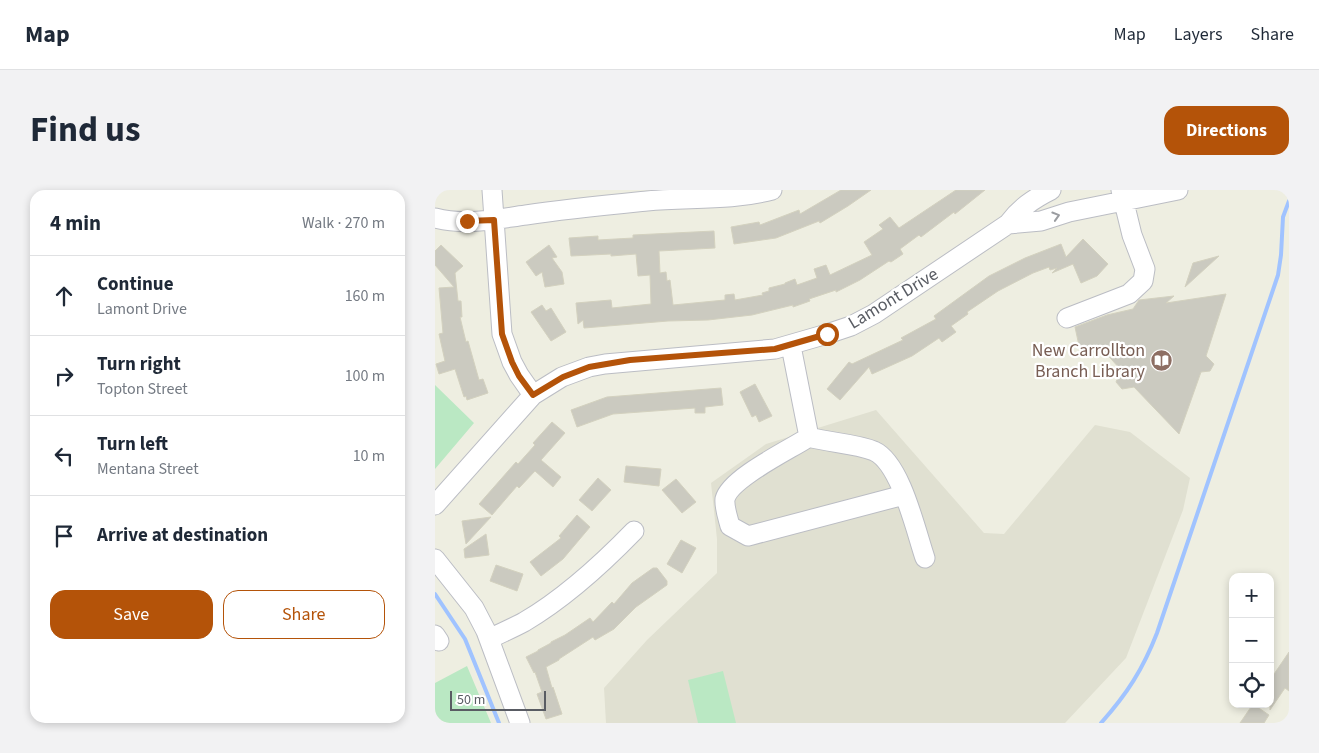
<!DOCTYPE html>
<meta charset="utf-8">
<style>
:root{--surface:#fff;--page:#f2f2f3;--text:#1f2937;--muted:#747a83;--line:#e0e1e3;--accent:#b45309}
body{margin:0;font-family:"Source Sans 3",sans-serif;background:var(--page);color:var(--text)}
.controls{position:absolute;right:15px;bottom:15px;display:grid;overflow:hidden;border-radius:10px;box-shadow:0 2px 8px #0003}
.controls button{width:45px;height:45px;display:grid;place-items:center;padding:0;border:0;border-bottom:1px solid var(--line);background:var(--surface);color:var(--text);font:25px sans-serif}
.scale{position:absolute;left:15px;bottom:12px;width:96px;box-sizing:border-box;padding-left:5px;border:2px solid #595c63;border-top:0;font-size:14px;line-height:18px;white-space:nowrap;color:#595c63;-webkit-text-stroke:4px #fff;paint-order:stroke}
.stop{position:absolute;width:15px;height:15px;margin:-11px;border:4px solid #b45309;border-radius:50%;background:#fff}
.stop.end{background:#b45309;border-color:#fff;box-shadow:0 1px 5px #0008}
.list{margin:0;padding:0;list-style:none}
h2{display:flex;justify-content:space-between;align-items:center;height:65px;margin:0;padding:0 20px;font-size:21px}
h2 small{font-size:16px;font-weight:400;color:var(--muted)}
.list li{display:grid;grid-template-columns:32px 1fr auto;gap:15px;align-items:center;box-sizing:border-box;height:80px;padding:0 20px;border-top:1px solid var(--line)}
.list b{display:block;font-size:19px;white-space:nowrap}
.list p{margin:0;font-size:16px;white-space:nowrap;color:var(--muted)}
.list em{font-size:16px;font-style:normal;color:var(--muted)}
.actions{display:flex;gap:10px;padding:15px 20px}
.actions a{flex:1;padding:11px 0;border:1px solid var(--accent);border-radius:15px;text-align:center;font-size:18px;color:var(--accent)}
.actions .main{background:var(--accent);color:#fff}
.icon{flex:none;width:28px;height:28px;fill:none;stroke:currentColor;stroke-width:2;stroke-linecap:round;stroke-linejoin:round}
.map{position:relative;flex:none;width:854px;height:533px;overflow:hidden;border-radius:15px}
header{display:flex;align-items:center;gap:30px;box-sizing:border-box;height:70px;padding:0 25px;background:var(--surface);border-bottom:1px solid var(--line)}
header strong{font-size:24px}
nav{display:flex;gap:28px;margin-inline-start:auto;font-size:18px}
.intro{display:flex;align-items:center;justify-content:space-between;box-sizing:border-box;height:120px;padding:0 30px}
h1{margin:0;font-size:35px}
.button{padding:12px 22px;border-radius:15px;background:var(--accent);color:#fff;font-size:18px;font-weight:700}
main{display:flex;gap:30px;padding:0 30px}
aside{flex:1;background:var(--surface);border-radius:15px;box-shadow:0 2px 8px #0003}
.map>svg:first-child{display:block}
.education{fill:#e0e0d1}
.green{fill:#bae8c3}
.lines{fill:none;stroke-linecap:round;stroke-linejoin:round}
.stream{stroke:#a0c3ff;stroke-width:4}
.building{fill:#cbcac0;stroke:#d3d1bf}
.minor-casing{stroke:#bbbdc4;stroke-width:21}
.minor{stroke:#fff;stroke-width:19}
.oneway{stroke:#9b9da1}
.route{stroke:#b45309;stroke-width:6}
.labels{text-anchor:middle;stroke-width:4.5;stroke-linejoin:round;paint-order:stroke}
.street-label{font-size:18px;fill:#595c63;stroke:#fff}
.education-label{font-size:18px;fill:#785e54;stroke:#fff;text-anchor:end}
</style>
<header>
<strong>Map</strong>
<nav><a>Map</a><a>Layers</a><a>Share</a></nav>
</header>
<div class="intro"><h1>Find us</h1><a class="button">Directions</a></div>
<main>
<aside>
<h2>4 min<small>Walk · 270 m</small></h2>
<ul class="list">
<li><svg class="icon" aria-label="ahead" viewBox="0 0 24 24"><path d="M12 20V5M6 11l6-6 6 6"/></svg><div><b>Continue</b><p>Lamont Drive</p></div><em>160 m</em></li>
<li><svg class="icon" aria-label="right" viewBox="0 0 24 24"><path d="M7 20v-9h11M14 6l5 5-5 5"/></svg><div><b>Turn right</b><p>Topton Street</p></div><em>100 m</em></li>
<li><svg class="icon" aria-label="left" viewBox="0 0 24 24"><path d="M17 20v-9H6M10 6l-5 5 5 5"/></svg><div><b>Turn left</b><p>Mentana Street</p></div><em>10 m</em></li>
<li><svg class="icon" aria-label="arrive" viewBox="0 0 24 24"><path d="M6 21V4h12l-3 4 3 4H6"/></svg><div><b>Arrive at destination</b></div></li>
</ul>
<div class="actions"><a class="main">Save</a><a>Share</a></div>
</aside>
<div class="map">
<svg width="854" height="533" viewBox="0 0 854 533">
<rect width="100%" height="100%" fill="#eeeee1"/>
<path class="education" d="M 441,220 L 549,343 L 569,344 L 660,235 L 695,242 L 755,288 L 748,320 L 691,468 L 630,533 L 171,533 L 169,498 L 212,450 L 282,383 L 282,349 L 276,293 L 331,254 Z"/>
<path class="green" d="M 0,195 L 39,233 L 0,279 Z
M 32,476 L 56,533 L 0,533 L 0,493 Z
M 288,481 L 301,533 L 263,533 L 253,490 Z"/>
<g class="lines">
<path class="stream" d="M 0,404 L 30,449 L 64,533
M 666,533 C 692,504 708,479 722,443 L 843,85 L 846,65 L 848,27 L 854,11"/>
</g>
<path class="building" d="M 406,0 L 436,0 L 413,16 L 385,33 L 384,31 L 341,48 L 299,54 L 296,37 L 324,32 L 325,35 L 364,20 L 365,24 Z
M 521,0 L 550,0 L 520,24 L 519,22 L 486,47 L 484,45 L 465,59 L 468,64 L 456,72 L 454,71 L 425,90 L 401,102 L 401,100 L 374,109 L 375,111 L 358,117 L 358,115 L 317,125 L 273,130 L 233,131 L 149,138 L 148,130 L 143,134 L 141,113 L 176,110 L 177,118 L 216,114 L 215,85 L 203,86 L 201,64 L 176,66 L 176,64 L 136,66 L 134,48 L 163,46 L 163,50 L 198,48 L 198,45 L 279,41 L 280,58 L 224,61 L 225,83 L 231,82 L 232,91 L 235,90 L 238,115 L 290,110 L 290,105 L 299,104 L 300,110 L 328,105 L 327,103 L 334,101 L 334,98 L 350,94 L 350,93 L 360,89 L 362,95 L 382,88 L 379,79 L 391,75 L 395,85 L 437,65 L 429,52 L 448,39 L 444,35 L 455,27 L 464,38 Z
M 648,49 L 673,74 L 662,86 L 646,93 L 638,74 L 617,83 L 622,78 L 615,80 L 614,77 L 598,83 L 563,101 L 532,122 L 533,124 L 516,136 L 521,142 L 507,152 L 504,148 L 477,166 L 437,184 L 434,177 L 405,210 L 392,199 L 414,172 L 417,174 L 468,150 L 466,148 L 501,129 L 499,126 L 554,86 L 590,68 L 626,54 L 631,67 Z
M 6,55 L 28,76 L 20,83 L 23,111 L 26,111 L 27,127 L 25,127 L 31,152 L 33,151 L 44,190 L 48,189 L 53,203 L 32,210 L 31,206 L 29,207 L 20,179 L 4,184 L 1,174 L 10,171 L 4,144 L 8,143 L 4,98 L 19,97 L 0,75 L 0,61 Z
M 114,55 L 122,67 L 117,68 L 127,82 L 129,94 L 110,97 L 107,82 L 101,86 L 91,72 Z
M 784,66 L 750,97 L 758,73 Z
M 791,104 L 771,166 L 779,174 L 775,181 L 766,182 L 744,244 L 699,197 L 687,199 L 681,192 L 686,180 L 668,160 L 646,165 L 640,137 L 672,125 L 698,119 L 704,110 L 739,106 L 731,113 Z
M 107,115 L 111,121 L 116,118 L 131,142 L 116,151 L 96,122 Z
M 320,194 L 337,226 L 324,232 L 321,225 L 317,227 L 305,202 Z
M 286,198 L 288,215 L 270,217 L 270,223 L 260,223 L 260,218 L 178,224 L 142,237 L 136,220 L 172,207 Z
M 117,232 L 130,243 L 106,270 L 126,287 L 118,297 L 100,281 L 84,298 L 82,296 L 57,325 L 44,314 L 81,272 L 83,274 L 100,255 L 98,253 Z
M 191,276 L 226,279 L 224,296 L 189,292 Z
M 163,288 L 176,300 L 157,321 L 144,310 Z
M 241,289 L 261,312 L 247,323 L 227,300 Z
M 142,325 L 155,337 L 128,369 L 106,386 L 95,372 L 126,348 L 124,346 Z
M 56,327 L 31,354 L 27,331 Z
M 51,344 L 54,365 L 30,368 L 29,359 Z
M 246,350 L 261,358 L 247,383 L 232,374 Z
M 61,375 L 88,384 L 82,401 L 55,391 Z
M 218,378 L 222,378 L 232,391 L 232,395 L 201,417 L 179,439 L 160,450 L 158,447 L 124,469 L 124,470 L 111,477 L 117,498 L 118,497 L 127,524 L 111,529 L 102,504 L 107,502 L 100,482 L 99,483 L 91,467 L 103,461 L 103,460 L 116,453 L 116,452 L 130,445 L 155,428 L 158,432 L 177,412 L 179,414 L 197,393 Z
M 854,462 L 854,501 L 850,498 L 835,520 L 835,490 Z
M 818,514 L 834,525 L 829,533 L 805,533 Z"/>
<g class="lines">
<defs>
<path id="minor" d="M 57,0 L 67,144 L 77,172 L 84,185 L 98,205
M 0,28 C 30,36 61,29 91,25 C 131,19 172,15 212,11 C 253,7 296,11 337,0
M 573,34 L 606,31 L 634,22 L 743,0
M 632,128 L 694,104 L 708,91 L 710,79 L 697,45 L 686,0
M 356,156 L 374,247
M 469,305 L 313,346 L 295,336 C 293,328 289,317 290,309 C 295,288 356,259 374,247 C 395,253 419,253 439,261 C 466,273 481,342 490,368
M 0,315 L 98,205 L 127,187 L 154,177 L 170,174 L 340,159 L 392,144 L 416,136 L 439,124 L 573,34 C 585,18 598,9 616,0
M 0,369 L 39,418 L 51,441 L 85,533
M 0,445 L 4,451
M 54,449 C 66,443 78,438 89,432 C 130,408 166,375 199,341"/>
</defs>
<use href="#minor" class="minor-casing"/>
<use href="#minor" class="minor"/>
</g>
<defs><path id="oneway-chevron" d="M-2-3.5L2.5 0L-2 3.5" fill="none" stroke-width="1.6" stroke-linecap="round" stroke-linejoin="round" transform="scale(1.25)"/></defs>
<use class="oneway" href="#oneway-chevron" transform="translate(621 26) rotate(-17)"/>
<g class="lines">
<path class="route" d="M 32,31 L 59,30 L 67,144 L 77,172 L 84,186 L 98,205 L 128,187 L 154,177 L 195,170 L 340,159 L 392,144"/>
</g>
<defs>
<symbol id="library-disc" viewBox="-11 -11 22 22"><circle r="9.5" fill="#8d6e63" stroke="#fff"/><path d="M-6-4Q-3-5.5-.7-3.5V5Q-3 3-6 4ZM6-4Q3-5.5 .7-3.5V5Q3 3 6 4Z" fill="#fff"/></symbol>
</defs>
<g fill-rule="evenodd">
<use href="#library-disc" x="714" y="158" width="25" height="25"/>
</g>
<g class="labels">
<g class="street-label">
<text transform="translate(458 108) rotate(-31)" y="6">Lamont Drive</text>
</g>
<g class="education-label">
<text x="710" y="166">New Carrollton<tspan x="710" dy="21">Branch Library</tspan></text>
</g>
</g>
</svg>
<div class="controls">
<button>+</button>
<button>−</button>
<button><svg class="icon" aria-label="locate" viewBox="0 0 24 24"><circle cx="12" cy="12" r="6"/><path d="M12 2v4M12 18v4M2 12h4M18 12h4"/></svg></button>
</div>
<div class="scale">50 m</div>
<div class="stop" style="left:392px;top:144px"></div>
<div class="stop end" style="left:32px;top:31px"></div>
</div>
</main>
